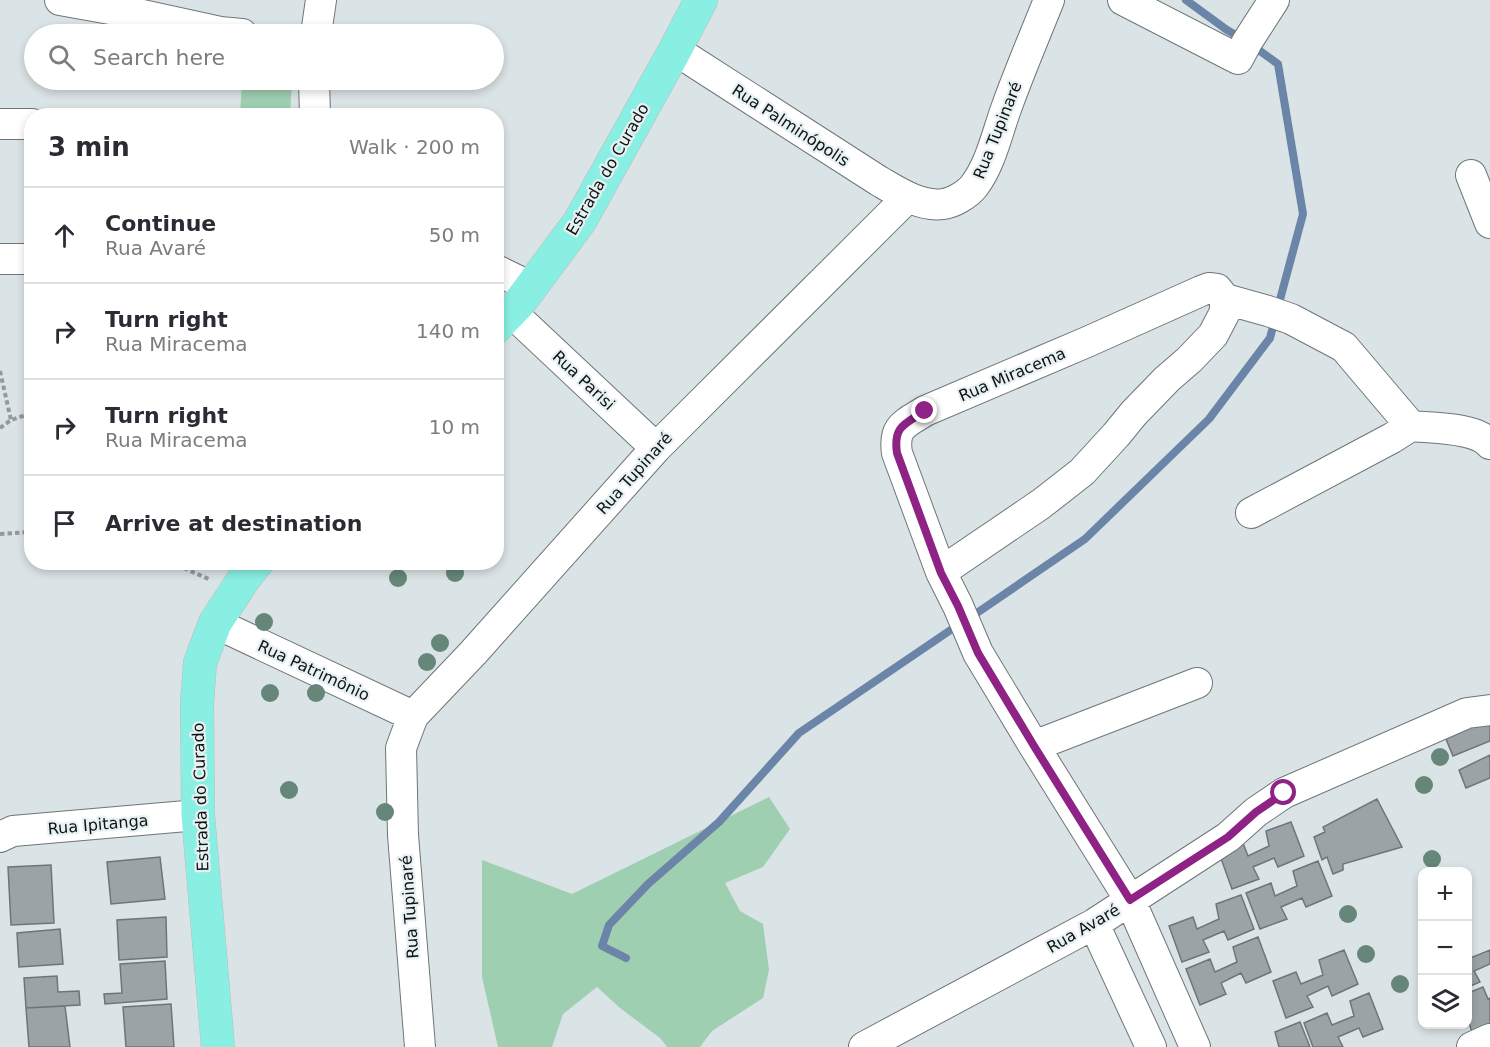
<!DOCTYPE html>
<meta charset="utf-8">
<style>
:root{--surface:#fff;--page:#f2f2f3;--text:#2b2b33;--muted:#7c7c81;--line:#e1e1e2}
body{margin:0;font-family:"DejaVu Sans",sans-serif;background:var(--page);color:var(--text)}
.controls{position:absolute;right:18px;bottom:18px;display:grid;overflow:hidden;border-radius:12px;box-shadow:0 3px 9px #0003}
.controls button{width:54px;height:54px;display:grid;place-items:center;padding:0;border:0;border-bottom:2px solid var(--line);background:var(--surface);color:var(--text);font:30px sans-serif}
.stop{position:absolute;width:18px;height:18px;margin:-14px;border:4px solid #8e2285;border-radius:50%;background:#fff}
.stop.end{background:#8e2285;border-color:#fff;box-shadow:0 2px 6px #0008}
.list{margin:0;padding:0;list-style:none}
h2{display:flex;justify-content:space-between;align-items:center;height:78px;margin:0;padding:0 24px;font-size:26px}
h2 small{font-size:20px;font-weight:400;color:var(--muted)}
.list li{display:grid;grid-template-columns:39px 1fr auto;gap:18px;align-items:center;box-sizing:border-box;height:96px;padding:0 24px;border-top:2px solid var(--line)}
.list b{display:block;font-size:22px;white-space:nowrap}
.list p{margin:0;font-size:20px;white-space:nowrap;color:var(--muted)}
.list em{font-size:20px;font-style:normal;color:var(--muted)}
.icon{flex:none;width:33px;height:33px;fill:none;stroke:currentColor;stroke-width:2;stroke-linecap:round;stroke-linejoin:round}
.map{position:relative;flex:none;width:1490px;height:1047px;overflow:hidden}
.search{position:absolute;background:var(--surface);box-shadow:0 3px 9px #0003;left:24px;top:24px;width:480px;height:66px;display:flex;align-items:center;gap:15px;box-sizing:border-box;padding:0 21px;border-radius:33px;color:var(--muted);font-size:22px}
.panel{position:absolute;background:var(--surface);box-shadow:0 3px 9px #0003;left:24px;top:108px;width:480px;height:462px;border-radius:24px}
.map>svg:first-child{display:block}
.green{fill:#9fcfb1}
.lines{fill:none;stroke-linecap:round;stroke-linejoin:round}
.stream{stroke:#6b85a9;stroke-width:8}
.building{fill:#9ca3a7;stroke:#6e7578;stroke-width:1.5}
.minor-casing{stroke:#6e7678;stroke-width:32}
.major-casing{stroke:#bcbdbd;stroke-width:34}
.path{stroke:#939a9b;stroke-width:4;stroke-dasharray:4.5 3;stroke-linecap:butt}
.minor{stroke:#fff;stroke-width:30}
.major{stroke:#89efe2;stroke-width:33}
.tree{fill:#658679}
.route{stroke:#8e2285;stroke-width:8}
.labels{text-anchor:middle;stroke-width:4.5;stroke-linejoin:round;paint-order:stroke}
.street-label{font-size:16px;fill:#0f1313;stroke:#e7f1f2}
</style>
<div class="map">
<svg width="1490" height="1047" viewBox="0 0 1490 1047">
<rect width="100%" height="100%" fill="#dae3e5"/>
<path class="green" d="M 242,80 L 292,80 L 290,115 L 240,115 Z
M 769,797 L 790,829 L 763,867 L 725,883 L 740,911 L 763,924 L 769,970 L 763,998 L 712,1031 L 700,1047 L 667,1047 L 660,1038 L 620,1008 L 597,987 L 563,1014 L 552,1047 L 498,1047 L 482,977 L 482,860 L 572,894 Z"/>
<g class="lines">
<path class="stream" d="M 1186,0 L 1227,30 L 1243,39
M 1253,46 L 1278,64 L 1303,214 L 1278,307
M 971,617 L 1085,539 L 1209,419 L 1270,338 L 1275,319
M 626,958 L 602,946 L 609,925 L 648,884 L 719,822 L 799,733 L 958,625"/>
</g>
<path class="building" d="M 1490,717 L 1490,741 L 1453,756 L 1446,739 Z
M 1490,755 L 1490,778 L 1466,788 L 1459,770 Z
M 1377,799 L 1402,847 L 1343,864 L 1343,870 L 1333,874 L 1327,857 L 1322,860 L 1314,837 L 1325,832 L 1323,827 Z
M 1291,822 L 1304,856 L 1278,867 L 1274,858 L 1253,867 L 1259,879 L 1232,889 L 1219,853 L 1243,843 L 1248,856 L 1269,846 L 1266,831 Z
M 160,857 L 165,899 L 111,904 L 107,862 Z
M 1318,861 L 1332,896 L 1306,907 L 1302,898 L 1281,907 L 1287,919 L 1260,929 L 1246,893 L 1271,883 L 1275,896 L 1297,886 L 1293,871 Z
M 51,865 L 54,923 L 11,925 L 8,867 Z
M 1241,895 L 1254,929 L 1228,940 L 1224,931 L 1203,940 L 1209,952 L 1182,962 L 1169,926 L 1193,917 L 1197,929 L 1219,919 L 1216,904 Z
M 166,917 L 167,957 L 119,960 L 117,920 Z
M 60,929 L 63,964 L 19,967 L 17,933 Z
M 1258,937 L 1271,972 L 1246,983 L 1241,973 L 1221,983 L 1226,994 L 1200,1005 L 1186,969 L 1210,959 L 1215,972 L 1237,962 L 1233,947 Z
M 1344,950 L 1358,984 L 1332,996 L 1328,986 L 1307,996 L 1313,1007 L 1286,1018 L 1273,981 L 1296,972 L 1301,984 L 1323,975 L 1319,960 Z
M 1490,950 L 1490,964 L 1474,971 L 1480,982 L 1468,987 L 1468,957 L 1468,959 Z
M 165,961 L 167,999 L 105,1004 L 104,994 L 122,993 L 120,964 Z
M 57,976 L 58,992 L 79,991 L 80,1005 L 26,1008 L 24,978 Z
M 1483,987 L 1488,999 L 1490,998 L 1490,1026 L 1472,1032 L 1468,1020 L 1468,993 Z
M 1369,993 L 1383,1029 L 1363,1037 L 1359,1028 L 1338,1037 L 1343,1047 L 1313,1047 L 1304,1023 L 1327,1013 L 1332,1025 L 1354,1016 L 1350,1001 Z
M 171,1004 L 174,1047 L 126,1047 L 123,1007 Z
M 65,1006 L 70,1047 L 29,1047 L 26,1008 Z
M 1300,1022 L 1310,1047 L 1279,1047 L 1275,1032 Z"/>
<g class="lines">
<defs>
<path id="minor" d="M 60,0 L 138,14 L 220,32 L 242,34
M 1123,0 L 1238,59 L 1247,42 L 1274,0
M 316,34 L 321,0
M 675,50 L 879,181 C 898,192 920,207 943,204 C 953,203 968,194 974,186 C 991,164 997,133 1007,106 C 1020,70 1035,35 1049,0
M 314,80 L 315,116
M 0,124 L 32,124
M 1471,175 L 1490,223
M 0,259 L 32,259
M 496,270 L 531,287
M 1225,299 L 1268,311 L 1291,319 L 1344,347 L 1411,426
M 511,312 L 656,448
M 1411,426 C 1432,428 1476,427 1490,444
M 1251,513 L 1392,438 L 1411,426
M 941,572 L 1041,504 L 1082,472 L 1116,435 L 1134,413 L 1167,379 L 1189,360 L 1213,335 L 1225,312 L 1225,299 L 1217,289 L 1209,288 L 1201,291 L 1087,342 L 925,411 C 905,424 893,426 897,453 L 941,572 L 958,606 L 978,653 L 1034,746 L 1130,900 L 1195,1047
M 215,623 L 413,716
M 1034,746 L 1197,683
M 0,837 L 13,831 L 198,815
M 1094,924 L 1151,1047
M 420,1047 L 403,835 L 401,748 L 413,716 L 473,653 L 656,448 L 908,197
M 864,1047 L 1094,924 L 1228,837 L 1256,812 L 1284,793 L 1467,713 L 1490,710
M 1472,1047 L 1490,1039"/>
<path id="major" d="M 496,327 L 520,302 L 580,221 L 675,50 L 701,0
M 218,1047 L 198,815 L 197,703 L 200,663 L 215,623 L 243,580 L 257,562"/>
</defs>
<use href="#minor" class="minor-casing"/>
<use href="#major" class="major-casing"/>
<path class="path" d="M 0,371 L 11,420
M 0,428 L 11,420 L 32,413
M 0,534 L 32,532
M 170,562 L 211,580"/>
<use href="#minor" class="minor"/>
<use href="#major" class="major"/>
</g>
<g class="tree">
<circle cx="455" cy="573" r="9"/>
<circle cx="398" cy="578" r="9"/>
<circle cx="264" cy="622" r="9"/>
<circle cx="440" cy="643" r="9"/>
<circle cx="427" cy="662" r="9"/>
<circle cx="270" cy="693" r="9"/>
<circle cx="316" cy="693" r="9"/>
<circle cx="1440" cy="757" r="9"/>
<circle cx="1424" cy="785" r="9"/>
<circle cx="289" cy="790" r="9"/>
<circle cx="385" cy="812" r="9"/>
<circle cx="1432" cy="859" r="9"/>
<circle cx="1348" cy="914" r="9"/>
<circle cx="1366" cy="954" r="9"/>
<circle cx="1400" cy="984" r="9"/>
</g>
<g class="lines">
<path class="route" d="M 925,411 C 905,424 893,426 897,453 L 941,573 L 958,606 L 978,653 L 1034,746 L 1130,900 L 1228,837 L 1256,812 L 1284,793"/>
</g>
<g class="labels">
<g class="street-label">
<text transform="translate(791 125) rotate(33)" y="6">Rua Palminópolis</text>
<text transform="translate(997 130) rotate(-68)" y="6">Rua Tupinaré</text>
<text transform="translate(607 169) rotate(-60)" y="6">Estrada do Curado</text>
<text transform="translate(1012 374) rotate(-23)" y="6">Rua Miracema</text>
<text transform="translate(584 380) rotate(43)" y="6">Rua Parisi</text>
<text transform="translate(634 473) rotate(-48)" y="6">Rua Tupinaré</text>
<text transform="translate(314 670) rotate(25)" y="6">Rua Patrimônio</text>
<text transform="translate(200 797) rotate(-92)" y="6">Estrada do Curado</text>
<text transform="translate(98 824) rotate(-5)" y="6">Rua Ipitanga</text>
<text transform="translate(409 907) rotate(-94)" y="6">Rua Tupinaré</text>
<text transform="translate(1083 928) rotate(-30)" y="6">Rua Avaré</text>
</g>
</g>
</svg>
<div class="controls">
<button>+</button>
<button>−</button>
<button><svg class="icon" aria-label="layers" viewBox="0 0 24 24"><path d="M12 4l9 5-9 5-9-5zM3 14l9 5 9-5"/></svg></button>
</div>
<div class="stop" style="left:1284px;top:793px"></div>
<div class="stop end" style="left:925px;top:411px"></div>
<div class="search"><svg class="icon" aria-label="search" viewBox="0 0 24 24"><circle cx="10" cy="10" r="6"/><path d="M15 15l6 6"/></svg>Search here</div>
<section class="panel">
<h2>3 min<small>Walk · 200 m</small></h2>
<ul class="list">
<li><svg class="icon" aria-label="ahead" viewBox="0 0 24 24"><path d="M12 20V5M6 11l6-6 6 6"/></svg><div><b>Continue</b><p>Rua Avaré</p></div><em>50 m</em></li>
<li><svg class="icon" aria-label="right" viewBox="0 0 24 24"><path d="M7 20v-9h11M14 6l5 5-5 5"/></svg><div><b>Turn right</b><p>Rua Miracema</p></div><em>140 m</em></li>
<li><svg class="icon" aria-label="right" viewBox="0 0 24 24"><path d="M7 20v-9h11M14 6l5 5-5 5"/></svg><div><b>Turn right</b><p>Rua Miracema</p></div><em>10 m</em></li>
<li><svg class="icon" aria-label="arrive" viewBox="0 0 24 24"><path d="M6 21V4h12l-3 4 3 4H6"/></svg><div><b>Arrive at destination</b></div></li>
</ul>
</section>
</div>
